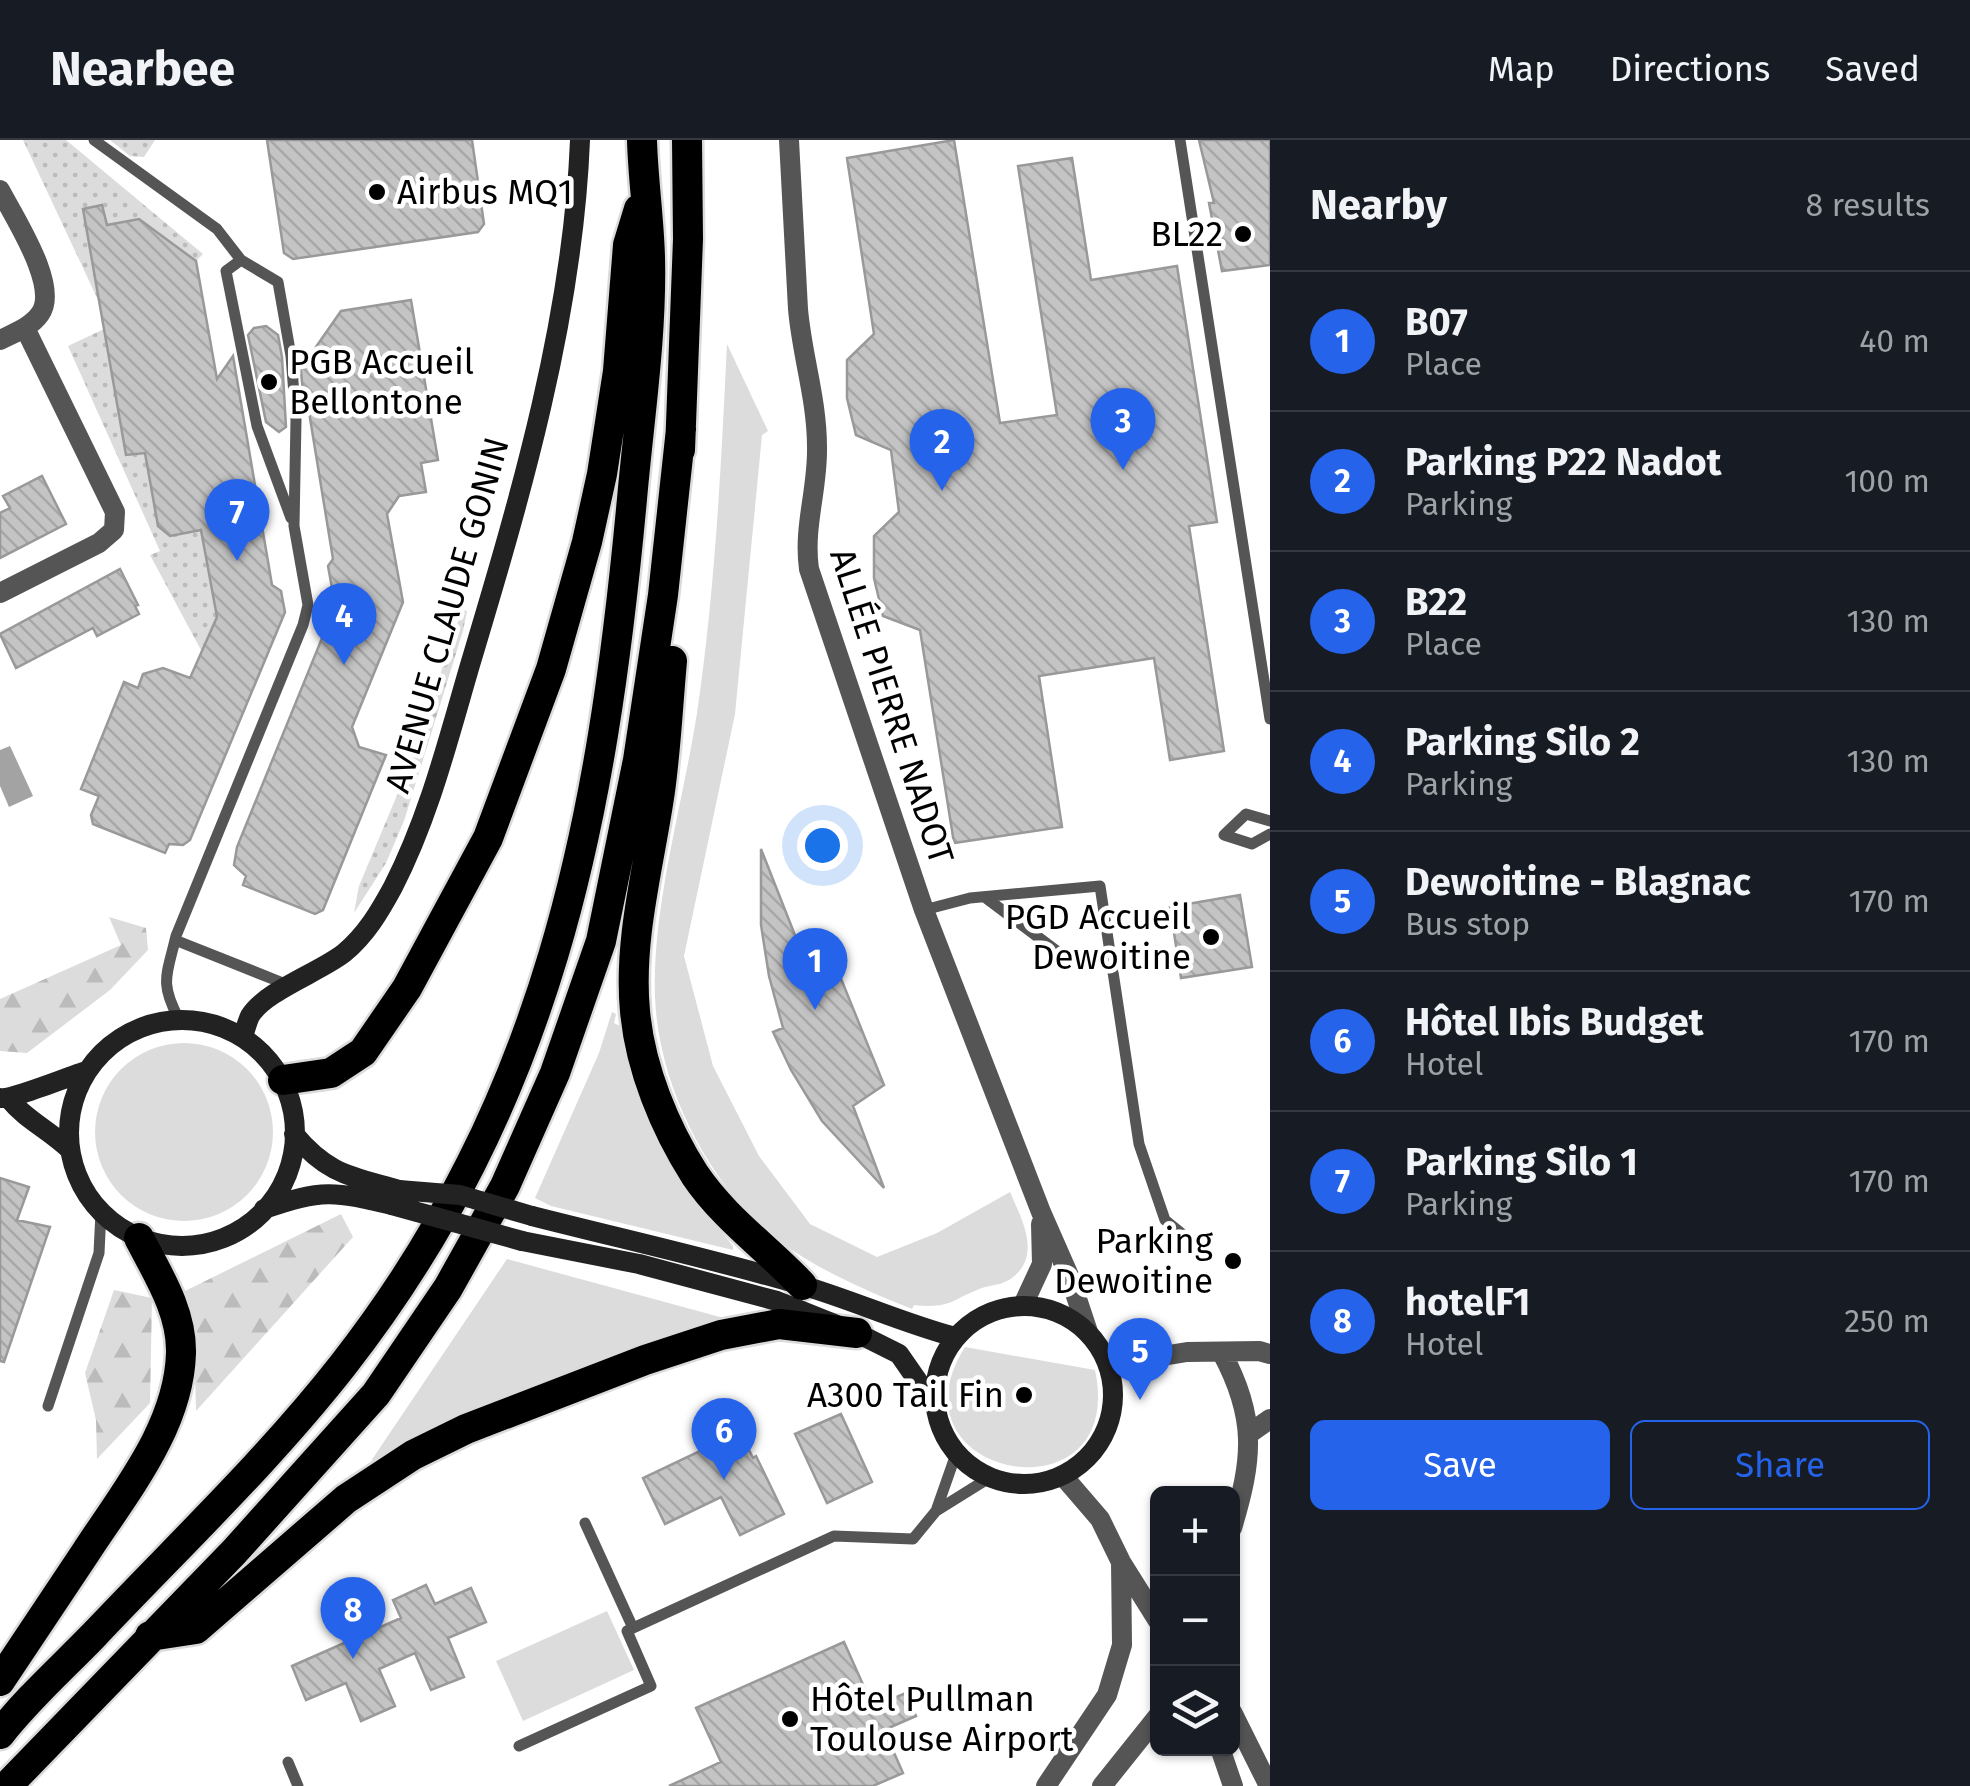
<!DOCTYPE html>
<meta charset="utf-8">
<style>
:root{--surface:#171b24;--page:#242831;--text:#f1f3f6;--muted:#9ea1a6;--line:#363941;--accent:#2563eb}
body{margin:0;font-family:"Fira Sans",sans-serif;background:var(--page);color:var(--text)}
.controls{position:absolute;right:30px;bottom:30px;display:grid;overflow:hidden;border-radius:15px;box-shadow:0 2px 8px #0004}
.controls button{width:90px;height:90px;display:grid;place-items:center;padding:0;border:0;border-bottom:2px solid var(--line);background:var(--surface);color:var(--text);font:50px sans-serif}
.you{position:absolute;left:822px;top:705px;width:35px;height:35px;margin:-25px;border:8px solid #fff;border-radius:50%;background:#1a73e8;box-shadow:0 0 0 15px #1a73e833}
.badge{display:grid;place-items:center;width:65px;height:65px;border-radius:50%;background:var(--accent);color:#fff;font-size:32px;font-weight:700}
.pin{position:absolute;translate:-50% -82px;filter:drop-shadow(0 2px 5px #0008)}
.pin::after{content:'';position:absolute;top:52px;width:35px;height:30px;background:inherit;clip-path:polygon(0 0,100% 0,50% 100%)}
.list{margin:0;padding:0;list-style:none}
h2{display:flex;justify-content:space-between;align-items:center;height:130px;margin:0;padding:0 40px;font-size:42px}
h2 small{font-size:32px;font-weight:400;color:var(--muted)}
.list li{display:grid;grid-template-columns:65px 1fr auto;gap:30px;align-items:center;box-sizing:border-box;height:140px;padding:0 40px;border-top:2px solid var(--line)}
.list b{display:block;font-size:38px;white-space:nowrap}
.list p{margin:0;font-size:32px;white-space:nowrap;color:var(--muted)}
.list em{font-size:32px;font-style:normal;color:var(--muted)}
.actions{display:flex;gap:20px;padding:30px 40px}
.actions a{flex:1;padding:22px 0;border:2px solid var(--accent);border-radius:15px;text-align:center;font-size:35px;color:var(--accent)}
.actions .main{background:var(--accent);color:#fff}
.icon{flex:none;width:55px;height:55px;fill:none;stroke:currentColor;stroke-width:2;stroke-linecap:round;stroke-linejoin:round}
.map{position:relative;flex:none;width:1270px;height:1646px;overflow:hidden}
header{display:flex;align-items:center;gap:60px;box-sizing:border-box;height:140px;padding:0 50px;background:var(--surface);border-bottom:2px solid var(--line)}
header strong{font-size:48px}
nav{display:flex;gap:55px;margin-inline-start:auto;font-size:35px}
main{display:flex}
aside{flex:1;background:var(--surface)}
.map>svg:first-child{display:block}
.grass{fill:#dcdcdc}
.forest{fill:url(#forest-firs)}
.park{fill:url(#park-dots)}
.water{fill:#a3a3a3}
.building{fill:url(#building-back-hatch);stroke:#999;stroke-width:2.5}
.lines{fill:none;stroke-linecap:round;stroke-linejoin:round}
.highway-casing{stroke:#dbdbdb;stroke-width:35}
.lane{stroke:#555;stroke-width:11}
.street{stroke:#555;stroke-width:20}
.secondary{stroke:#222;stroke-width:20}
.highway{stroke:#000;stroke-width:30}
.secondary-bridge{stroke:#222;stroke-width:20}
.poi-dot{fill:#000;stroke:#fff;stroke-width:4}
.labels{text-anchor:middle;stroke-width:9;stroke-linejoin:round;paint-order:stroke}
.poi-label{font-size:35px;fill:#000;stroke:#fff;text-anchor:end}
.street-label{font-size:35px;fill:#000;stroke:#fff}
</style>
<header>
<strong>Nearbee</strong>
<nav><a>Map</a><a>Directions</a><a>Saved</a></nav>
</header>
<main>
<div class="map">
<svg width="1270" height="1646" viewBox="0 0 1270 1646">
<defs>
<pattern id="forest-firs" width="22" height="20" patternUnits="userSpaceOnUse" patternTransform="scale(2.5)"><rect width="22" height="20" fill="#dcdcdc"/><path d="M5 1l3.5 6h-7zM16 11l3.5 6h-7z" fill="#bbb"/></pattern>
<pattern id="park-dots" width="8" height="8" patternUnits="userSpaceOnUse" patternTransform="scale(2.5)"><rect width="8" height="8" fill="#dcdcdc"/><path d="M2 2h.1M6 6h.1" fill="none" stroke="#bbb" stroke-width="1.8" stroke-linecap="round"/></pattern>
<pattern id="building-back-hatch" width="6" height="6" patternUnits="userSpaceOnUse" patternTransform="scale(2.5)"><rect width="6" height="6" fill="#c4c4c4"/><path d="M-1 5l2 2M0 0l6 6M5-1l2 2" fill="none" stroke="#a7a7a7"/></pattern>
</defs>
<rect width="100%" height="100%" fill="#fff"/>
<path class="grass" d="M 727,204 L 768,291 L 762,295 L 735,574 L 684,816 L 713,926 L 759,1016 L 810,1084 L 877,1117 L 937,1093 L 1010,1052 C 1022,1080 1042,1115 1012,1138 C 1003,1145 991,1145 982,1148 C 950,1160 951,1169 914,1165 L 912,1169 C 860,1148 796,1121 755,1080 C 699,1024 658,937 655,857 C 652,767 683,663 697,573 C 715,451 721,328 727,204 Z
M 612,872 L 616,874 L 614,883 L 622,887 C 640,964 683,1046 733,1106 L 733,1110 L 551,1066 L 535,1058 L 599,913 Z
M95 992a89 89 0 1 1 178 0a89 89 0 1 1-178 0Z
M 507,1119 L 731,1180 L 534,1244 L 371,1321 Z
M 965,1207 L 1095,1230 C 1128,1384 882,1339 965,1207 Z
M 607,1471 L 634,1530 L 523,1581 L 496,1521 Z"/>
<path class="forest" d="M 109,777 L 146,788 L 148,810 L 110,850 L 27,913 L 0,911 L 0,859 L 121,805 Z
M 341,1074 L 353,1097 L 196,1271 L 194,1200 L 179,1154 Z
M 114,1150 L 152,1158 L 150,1263 L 97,1319 L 96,1280 L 85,1233 Z"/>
<path class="park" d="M 23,0 L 66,0 L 203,114 L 196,121 L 139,79 L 87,89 L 99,162 Z
M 110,0 L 155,0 L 144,17 L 130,16 Z
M 104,189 L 126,315 L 145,313 L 158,386 L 170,396 L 201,390 L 217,477 L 202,512 L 150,415 L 160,411 L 68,206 Z
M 462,470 L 467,471 L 463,491 L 404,681 L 386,723 L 354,773 L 359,746 L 408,629 Z"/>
<path class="water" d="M 10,606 L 33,656 L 9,667 L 0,646 L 0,610 Z"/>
<path class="building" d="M 267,0 L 472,0 L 484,84 L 478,92 L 293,119 L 284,113 Z
M 954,0 L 1000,283 L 1057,275 L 1018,26 L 1072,18 L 1091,140 L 1177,126 L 1217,382 L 1189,386 L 1224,611 L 1170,620 L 1154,518 L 1039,536 L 1062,687 L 954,703 L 920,490 L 883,476 L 874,438 L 874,396 L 899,372 L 891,310 L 856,295 L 847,258 L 847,220 L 874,194 L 847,18 Z
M 1199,0 L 1270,0 L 1270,125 L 1222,131 L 1209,63 L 1214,63 Z
M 102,65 L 107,85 L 139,79 L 196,121 L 217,239 L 233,216 L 272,445 L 281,451 L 285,472 L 190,700 L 183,705 L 169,704 L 165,713 L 93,684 L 91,675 L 99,656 L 81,649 L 124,542 L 138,548 L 143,534 L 163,528 L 190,538 L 217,477 L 201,390 L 170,396 L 158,386 L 145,313 L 126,315 L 83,69 Z
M 411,160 L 438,320 L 421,323 L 426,352 L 399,356 L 387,374 L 403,462 L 352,587 L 359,607 L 386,615 L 323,770 L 315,774 L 243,745 L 246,736 L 234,725 L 237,707 L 340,454 L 332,448 L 328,426 L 333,419 L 309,272 L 305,274 L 299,210 L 309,217 L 341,171 Z
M 266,186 L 278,195 L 282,217 L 286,287 L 279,292 L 266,282 L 248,195 L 254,188 Z
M 42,336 L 66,384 L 0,418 L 0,373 L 10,368 L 3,356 Z
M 120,429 L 138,465 L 135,466 L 139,474 L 97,496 L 93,488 L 16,528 L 0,494 Z
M 761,709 L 802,813 L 829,809 L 884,945 L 853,966 L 884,1048 L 822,981 L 791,930 L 773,892 L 783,888 L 769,836 L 761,785 Z
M 1240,755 L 1252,827 L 1181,838 L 1170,767 Z
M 0,1038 L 29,1047 L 17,1080 L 50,1087 L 4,1222 L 0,1221 Z
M 841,1274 L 872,1342 L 827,1363 L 795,1294 Z
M 740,1292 L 753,1318 L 756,1316 L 784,1374 L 740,1395 L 721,1357 L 665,1384 L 643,1338 Z
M 426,1445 L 435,1464 L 471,1448 L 486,1482 L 448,1498 L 464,1537 L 431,1550 L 415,1513 L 379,1529 L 395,1566 L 361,1581 L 346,1543 L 306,1560 L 292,1526 L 401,1478 L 393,1460 Z
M 844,1502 L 873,1567 L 906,1553 L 916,1576 L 884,1590 L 903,1633 L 873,1646 L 669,1646 L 721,1622 L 696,1568 Z"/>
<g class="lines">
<defs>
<path id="highway" d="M 680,310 L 688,99 L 687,0
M 672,521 C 668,564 666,608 660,651 C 650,722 628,798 635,871 C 640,928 665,988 695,1035 C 724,1078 767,1108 802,1145
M 283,940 L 331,933 L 363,912 L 407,848 L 488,698 L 551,529 L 587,402 L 602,334 L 618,231 L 628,105 L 639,69
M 150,1496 L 196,1489 L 346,1359 L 413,1315 L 466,1289 L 645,1220 L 721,1195 L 779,1184 L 857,1193
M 0,1541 C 29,1498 57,1455 86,1412 C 125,1352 179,1287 181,1213 C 182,1171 157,1133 139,1098
M 0,1594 C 27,1559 62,1528 93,1496 C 178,1406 267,1322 343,1225 C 549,961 602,683 632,359 C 639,279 652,197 650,117 C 649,78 643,39 642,0
M 7,1646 L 234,1412 L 376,1254 L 448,1148 L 505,1046 L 555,933 L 601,801 L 638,620 L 663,455 L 681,289"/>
</defs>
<use href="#highway" class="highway-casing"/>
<path class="lane" d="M 94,0 L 217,89 L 241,120 L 278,142 L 291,216 L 296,280 L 294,386 L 308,465 L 303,485 L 176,796 C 167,835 159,842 179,879
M 1180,0 L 1270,579
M 241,120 L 226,131 L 257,286 L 291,378
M 1270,681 L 1246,674 L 1224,695 L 1252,704 L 1270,694
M 986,758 L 1058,812 L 1108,814
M 924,770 L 970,758 L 1100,746 L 1139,1004 L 1165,1080 L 1186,1097
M 175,800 L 288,845
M 48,1266 L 99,1113 L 101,1072
M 936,1371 L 989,1338
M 585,1383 L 633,1488 L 834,1396 L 913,1399 L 936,1371 L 956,1314
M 519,1606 L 651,1546 L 627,1491 L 633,1488
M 288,1622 L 298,1646"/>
<path class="street" d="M 789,0 L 798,169 C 802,216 817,259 817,307 C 818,349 803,387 809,429 L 924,770 L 1041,1072 L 1070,1138 L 1088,1192
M 0,50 C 14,77 60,147 40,174 C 31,187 14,193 0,200
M 0,453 L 99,403 L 114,390 L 115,372 L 25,188
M 1023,1165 L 1042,1124 L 1041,1084
M 1222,1213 C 1257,1278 1253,1319 1232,1388
M 1108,1225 L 1187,1212 L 1259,1211 L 1270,1214
M 1250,1293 L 1270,1279
M 1063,1336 L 1100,1379 L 1121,1422 L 1158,1481
M 1232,1572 L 1269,1646
M 1220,1608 L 1233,1646
M 1046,1646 L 1107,1555 L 1122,1505 L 1121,1422
M 1102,1646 L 1158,1576"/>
<path class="secondary" d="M69 993a113 113 0 1 1 226 0a113 113 0 1 1-226 0Z
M 243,897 C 245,891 247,882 250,876 C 265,851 320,832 344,813 C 366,795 380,771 393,747 C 429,677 448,600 470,525 C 521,355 573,178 580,0
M 0,958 C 12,960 69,936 87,931
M 9,959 C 26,980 51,991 70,1010
M 294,994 C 328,1035 351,1036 399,1050
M 264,1069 C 323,1049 333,1051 392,1065
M 532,1076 C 622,1099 713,1119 801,1145 C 853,1160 902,1183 955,1197
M 522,1101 L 639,1124 L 777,1161 L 857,1193 L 899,1214 L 933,1263
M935 1255a89 89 0 1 1 178 0a89 89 0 1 1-178 0Z"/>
<use href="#highway" class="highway"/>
<path class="secondary-bridge" d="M 399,1050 L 460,1055 L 532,1076
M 392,1065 L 522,1101"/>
</g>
<g class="poi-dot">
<circle cx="377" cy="52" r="10"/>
<circle cx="1243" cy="94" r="10"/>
<circle cx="269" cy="242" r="10"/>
<circle cx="1211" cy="797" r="10"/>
<circle cx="1233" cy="1121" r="10"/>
<circle cx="1024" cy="1255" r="10"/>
<circle cx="790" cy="1579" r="10"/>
</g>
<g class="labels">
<g class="poi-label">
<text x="397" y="64" text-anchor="start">Airbus MQ1</text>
<text x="1223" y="106">BL22</text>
<text x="289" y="234" text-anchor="start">PGB Accueil<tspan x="289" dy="40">Bellontone</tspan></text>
<text x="1191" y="789">PGD Accueil<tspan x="1191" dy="40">Dewoitine</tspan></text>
<text x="1213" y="1113">Parking<tspan x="1213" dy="40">Dewoitine</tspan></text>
<text x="1004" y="1267">A300 Tail Fin</text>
<text x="810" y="1571" text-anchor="start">Hôtel Pullman<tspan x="810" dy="40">Toulouse Airport</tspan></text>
</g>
<g class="street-label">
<text transform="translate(447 475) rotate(-74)" y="12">AVENUE CLAUDE GONIN</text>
<text transform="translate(892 566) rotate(72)" y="12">ALLÉE PIERRE NADOT</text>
</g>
</g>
</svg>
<div class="controls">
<button>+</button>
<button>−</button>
<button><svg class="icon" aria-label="layers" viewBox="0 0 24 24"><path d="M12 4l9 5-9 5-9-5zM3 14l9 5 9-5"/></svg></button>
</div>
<div class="you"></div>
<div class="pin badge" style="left:815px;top:870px">1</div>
<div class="pin badge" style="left:942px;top:351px">2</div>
<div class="pin badge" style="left:1123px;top:330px">3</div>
<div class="pin badge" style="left:344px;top:525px">4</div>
<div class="pin badge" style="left:1140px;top:1260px">5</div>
<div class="pin badge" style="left:724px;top:1340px">6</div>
<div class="pin badge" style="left:237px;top:421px">7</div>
<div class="pin badge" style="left:353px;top:1519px">8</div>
</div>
<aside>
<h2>Nearby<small>8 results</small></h2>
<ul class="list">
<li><span class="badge">1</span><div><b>B07</b><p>Place</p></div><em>40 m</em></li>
<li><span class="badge">2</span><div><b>Parking P22 Nadot</b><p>Parking</p></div><em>100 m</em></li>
<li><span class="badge">3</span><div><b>B22</b><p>Place</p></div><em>130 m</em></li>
<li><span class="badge">4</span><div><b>Parking Silo 2</b><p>Parking</p></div><em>130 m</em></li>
<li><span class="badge">5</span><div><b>Dewoitine - Blagnac</b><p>Bus stop</p></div><em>170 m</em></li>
<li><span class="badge">6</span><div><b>Hôtel Ibis Budget</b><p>Hotel</p></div><em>170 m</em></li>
<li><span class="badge">7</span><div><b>Parking Silo 1</b><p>Parking</p></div><em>170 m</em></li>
<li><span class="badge">8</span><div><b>hotelF1</b><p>Hotel</p></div><em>250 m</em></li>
</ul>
<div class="actions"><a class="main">Save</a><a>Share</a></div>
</aside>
</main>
